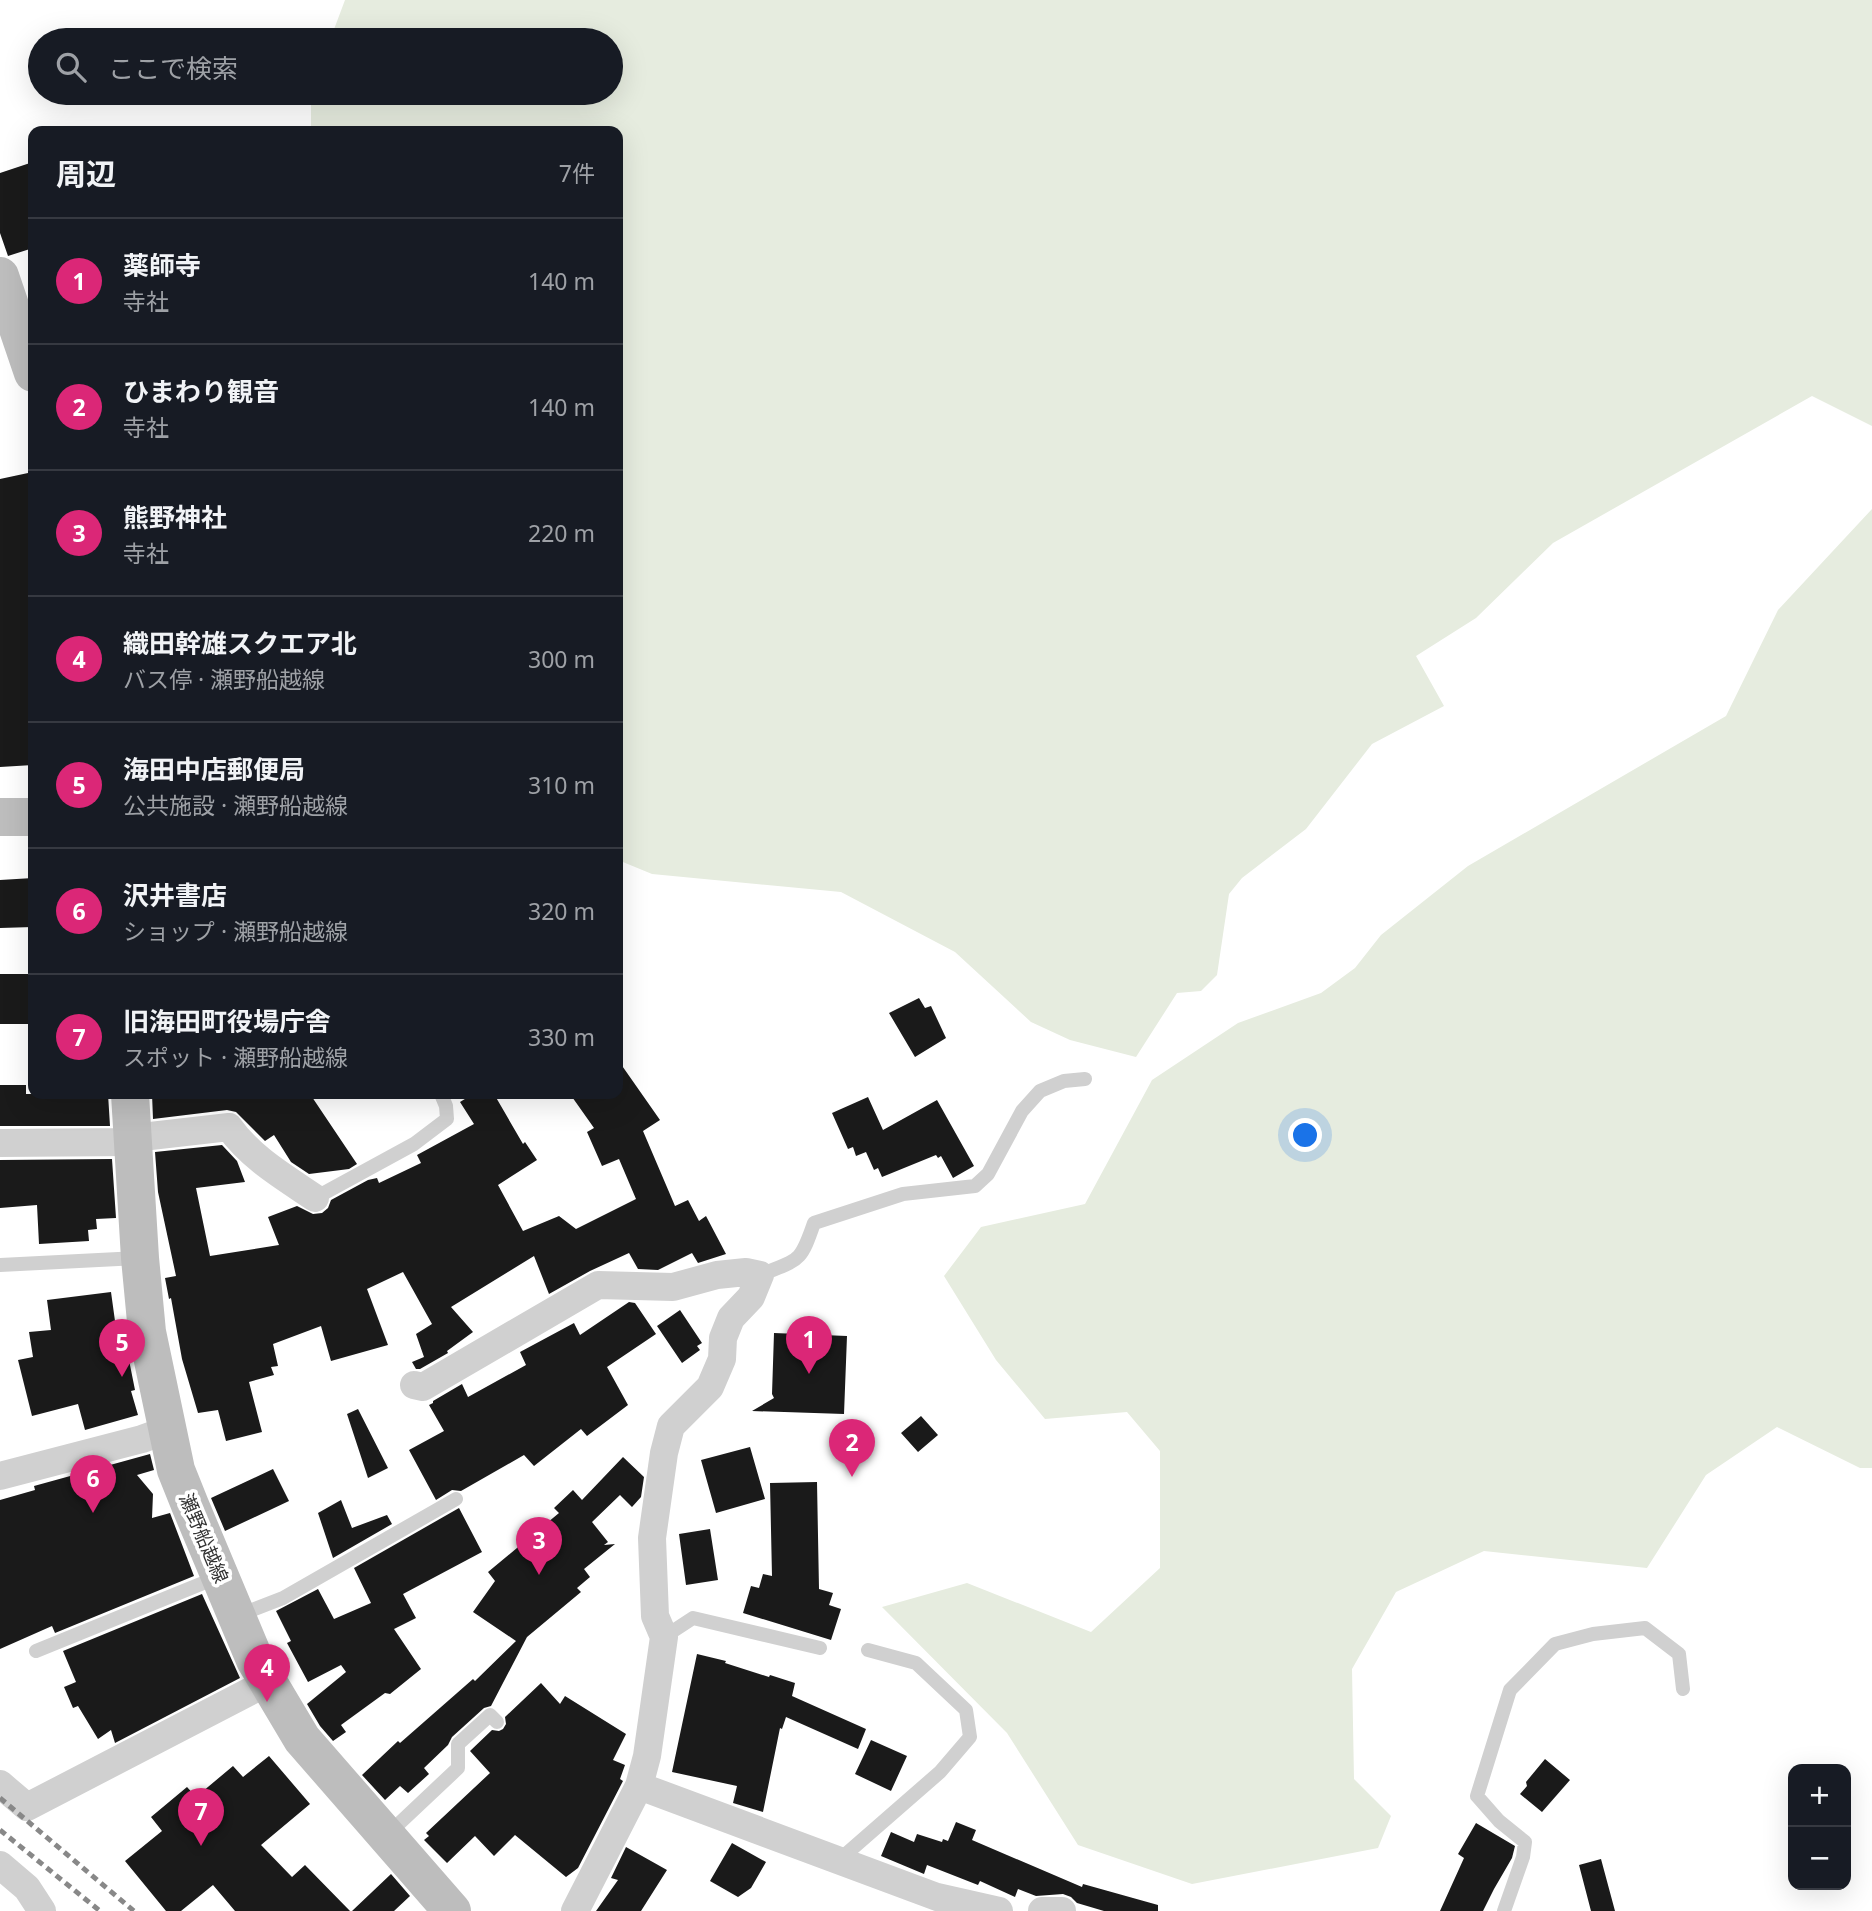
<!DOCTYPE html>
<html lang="ja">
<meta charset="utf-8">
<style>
:root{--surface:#171b24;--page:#20242c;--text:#f1f3f6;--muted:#9ea1a6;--line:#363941;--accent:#db2777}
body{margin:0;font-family:"Noto Sans","Noto Sans JP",sans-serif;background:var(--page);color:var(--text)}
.controls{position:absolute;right:21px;bottom:21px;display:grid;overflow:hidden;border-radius:14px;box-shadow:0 7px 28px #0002}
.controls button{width:63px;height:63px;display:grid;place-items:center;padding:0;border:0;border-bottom:2px solid var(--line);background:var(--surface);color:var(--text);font:35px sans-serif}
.you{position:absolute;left:1306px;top:1136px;width:24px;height:24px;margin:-18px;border:5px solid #fff;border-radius:50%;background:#1a73e8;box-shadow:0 0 0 10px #1a73e833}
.badge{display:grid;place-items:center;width:46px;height:46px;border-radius:50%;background:var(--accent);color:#fff;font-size:23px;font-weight:700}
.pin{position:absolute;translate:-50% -58px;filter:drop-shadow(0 2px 4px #0008)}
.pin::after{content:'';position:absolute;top:37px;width:24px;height:21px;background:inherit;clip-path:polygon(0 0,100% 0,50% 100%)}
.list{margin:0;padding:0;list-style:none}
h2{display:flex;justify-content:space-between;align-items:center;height:91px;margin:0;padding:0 28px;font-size:30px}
h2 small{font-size:23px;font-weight:400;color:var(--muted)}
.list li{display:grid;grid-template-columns:46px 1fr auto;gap:21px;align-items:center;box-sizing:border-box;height:126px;padding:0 28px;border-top:2px solid var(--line)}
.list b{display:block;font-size:26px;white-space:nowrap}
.list p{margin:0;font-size:23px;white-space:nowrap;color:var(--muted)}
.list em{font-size:23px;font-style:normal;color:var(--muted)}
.icon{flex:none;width:38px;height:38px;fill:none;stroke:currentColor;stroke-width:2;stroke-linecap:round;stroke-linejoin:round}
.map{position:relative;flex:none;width:1872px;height:1911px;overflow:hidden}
.search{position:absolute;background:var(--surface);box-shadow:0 7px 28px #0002;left:28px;top:28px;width:595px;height:77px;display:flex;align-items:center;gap:18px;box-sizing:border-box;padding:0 24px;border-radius:38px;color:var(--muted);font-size:26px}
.panel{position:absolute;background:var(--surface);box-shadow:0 7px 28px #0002;left:28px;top:126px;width:595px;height:973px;border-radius:14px}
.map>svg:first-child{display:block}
.green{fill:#e6ecdf}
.building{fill:#1a1a1a}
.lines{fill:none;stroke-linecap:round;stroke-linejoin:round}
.service{stroke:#d0d0d0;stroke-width:14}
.minor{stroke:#d0d0d0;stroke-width:28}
.secondary{stroke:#bdbdbd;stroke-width:38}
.rail{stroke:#888;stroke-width:5;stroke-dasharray:7 5;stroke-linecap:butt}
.labels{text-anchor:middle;stroke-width:7;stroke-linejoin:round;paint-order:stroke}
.street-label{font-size:19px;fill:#333;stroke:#fff}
</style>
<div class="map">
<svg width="1872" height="1911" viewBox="0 0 1872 1911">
<rect width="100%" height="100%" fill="#fff"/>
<path class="green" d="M 345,0 L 1872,0 L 1872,426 L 1812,396 L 1553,543 L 1476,618 L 1416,656 L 1444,706 L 1372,744 L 1306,829 L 1242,878 L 1229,894 L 1217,975 L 1201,991 L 1177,993 L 1136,1057 L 1070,1040 L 1031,1022 L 955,952 L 841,892 L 652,874 L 618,860 L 618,131 L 311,131 L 311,93 L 611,93 L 611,40 L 330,40 Z
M 1872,509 L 1872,1468 L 1860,1468 L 1777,1427 L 1706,1475 L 1647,1568 L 1484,1551 L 1396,1592 L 1352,1669 L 1354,1779 L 1391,1816 L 1378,1848 L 1192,1884 L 1078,1845 L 1007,1733 L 882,1607 L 967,1583 L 1091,1632 L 1160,1568 L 1160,1451 L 1127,1412 L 1045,1419 L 996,1360 L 944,1276 L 981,1227 L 1085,1204 L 1152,1080 L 1238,1023 L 1321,993 L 1355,968 L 1381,935 L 1468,866 L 1726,716 L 1778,610 Z"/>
<path class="building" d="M 33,162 L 33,248 L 8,256 L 0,233 L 0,173 Z
M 28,473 L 33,503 L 33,765 L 0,767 L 0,479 Z
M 33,878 L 33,927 L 0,928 L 0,880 Z
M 0,974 L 33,974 L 33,1024 L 0,1024 Z
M 919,998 L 925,1008 L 931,1006 L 946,1038 L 915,1057 L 889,1013 Z
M 618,1060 L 660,1120 L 643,1131 L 675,1206 L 688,1200 L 699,1221 L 706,1216 L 726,1254 L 698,1263 L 692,1253 L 658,1270 L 638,1269 L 629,1253 L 590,1271 L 549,1294 L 534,1256 L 451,1307 L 473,1332 L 447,1351 L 448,1353 L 420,1369 L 416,1369 L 412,1362 L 424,1357 L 416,1334 L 432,1324 L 403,1272 L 367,1289 L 388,1345 L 331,1361 L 321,1326 L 273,1344 L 278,1366 L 271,1367 L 274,1375 L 249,1382 L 262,1432 L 226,1441 L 218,1410 L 198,1413 L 182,1359 L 171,1298 L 169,1299 L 165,1278 L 176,1276 L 158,1192 L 155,1152 L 222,1145 L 237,1161 L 245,1182 L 196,1188 L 210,1256 L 279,1245 L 268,1217 L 297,1206 L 313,1214 L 322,1213 L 328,1208 L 331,1200 L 368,1180 L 377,1178 L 379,1183 L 421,1163 L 417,1155 L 474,1124 L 460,1102 L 473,1094 L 494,1094 L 523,1144 L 525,1142 L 537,1160 L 498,1185 L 523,1231 L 559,1216 L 576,1229 L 636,1199 L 619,1159 L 602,1166 L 587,1132 L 594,1128 L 570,1094 L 618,1094 Z
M 0,1085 L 26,1085 L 26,1094 L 108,1094 L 110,1126 L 0,1126 Z
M 152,1094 L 166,1094 L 167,1099 L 208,1094 L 310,1094 L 357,1164 L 349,1169 L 309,1174 L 291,1162 L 274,1135 L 265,1141 L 236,1112 L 227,1110 L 153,1119 Z
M 868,1097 L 883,1130 L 937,1100 L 974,1166 L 953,1178 L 941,1156 L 938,1158 L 936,1155 L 882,1177 L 878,1168 L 874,1170 L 866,1152 L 856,1156 L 853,1147 L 848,1149 L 832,1113 Z
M 112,1159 L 116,1218 L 96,1219 L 97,1229 L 88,1230 L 89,1241 L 39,1244 L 37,1205 L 0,1208 L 0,1160 Z
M 111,1292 L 115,1321 L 121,1320 L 135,1390 L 131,1391 L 138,1415 L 85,1430 L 78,1404 L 32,1416 L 18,1360 L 33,1357 L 29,1332 L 51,1330 L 47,1300 Z
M 629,1302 L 635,1303 L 656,1334 L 607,1367 L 628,1405 L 587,1436 L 581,1429 L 534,1466 L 524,1455 L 461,1491 L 452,1490 L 436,1500 L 409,1450 L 444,1431 L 429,1405 L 433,1403 L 433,1401 L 462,1384 L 468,1397 L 526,1365 L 520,1352 L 574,1323 L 580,1335 Z
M 680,1310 L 702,1343 L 697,1346 L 700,1350 L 682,1363 L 657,1326 Z
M 774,1333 L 847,1336 L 844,1414 L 752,1411 L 774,1398 L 772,1394 Z
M 358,1409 L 388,1468 L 368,1478 L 347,1414 Z
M 921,1416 L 938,1435 L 918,1452 L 901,1433 Z
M 750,1447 L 765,1499 L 716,1513 L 701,1460 Z
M 150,1454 L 154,1470 L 137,1475 L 153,1494 L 152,1518 L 170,1513 L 194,1576 L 55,1633 L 52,1626 L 0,1649 L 0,1500 L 35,1490 L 34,1486 Z
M 623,1457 L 644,1477 L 641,1497 L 632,1507 L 620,1495 L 592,1522 L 608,1542 L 604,1545 L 615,1544 L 584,1569 L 590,1577 L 577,1588 L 581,1592 L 527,1637 L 491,1706 L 484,1708 L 452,1737 L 448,1745 L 424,1768 L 429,1774 L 408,1793 L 400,1786 L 385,1800 L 362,1775 L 398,1741 L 400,1743 L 473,1679 L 475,1681 L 516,1641 L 473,1612 L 495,1581 L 488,1572 L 559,1513 L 554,1508 L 573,1490 L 582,1500 Z
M 273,1469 L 289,1501 L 225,1531 L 211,1498 Z
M 817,1482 L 819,1589 L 833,1593 L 829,1605 L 841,1609 L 831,1640 L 743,1613 L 751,1586 L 759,1588 L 763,1574 L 772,1576 L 770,1483 Z
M 341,1500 L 352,1528 L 387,1515 L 392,1524 L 333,1558 L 318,1513 Z
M 459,1508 L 482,1552 L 403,1594 L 416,1618 L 394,1629 L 421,1669 L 390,1694 L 385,1693 L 341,1725 L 346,1732 L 333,1741 L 320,1726 L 307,1704 L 346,1672 L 341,1665 L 308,1682 L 287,1643 L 291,1641 L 276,1611 L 318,1589 L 334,1619 L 371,1603 L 354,1568 Z
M 710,1529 L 718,1580 L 686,1585 L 679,1534 Z
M 202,1594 L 240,1678 L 115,1743 L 111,1730 L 98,1739 L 78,1706 L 73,1708 L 64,1687 L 76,1682 L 63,1651 Z
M 697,1654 L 726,1661 L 725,1663 L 769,1677 L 770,1675 L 795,1683 L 792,1696 L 866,1729 L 858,1749 L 786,1717 L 782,1729 L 780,1728 L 763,1812 L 733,1803 L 737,1786 L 672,1772 Z
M 541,1683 L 560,1704 L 565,1696 L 626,1734 L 613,1760 L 625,1765 L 620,1779 L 623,1781 L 578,1868 L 566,1877 L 515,1835 L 494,1856 L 475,1836 L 447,1863 L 424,1840 L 429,1836 L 426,1833 L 490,1773 L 470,1751 L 492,1730 L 499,1731 L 503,1729 L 506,1724 L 505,1717 Z
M 871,1740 L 907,1756 L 891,1791 L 855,1774 Z
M 269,1756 L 310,1804 L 261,1845 L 292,1877 L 305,1865 L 350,1911 L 235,1911 L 213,1885 L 181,1911 L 166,1911 L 125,1861 L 162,1831 L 151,1817 L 187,1787 L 196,1797 L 233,1766 L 243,1777 Z
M 1545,1759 L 1570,1780 L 1542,1812 L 1520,1794 L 1527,1786 L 1526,1782 Z
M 956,1822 L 976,1830 L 972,1840 L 1082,1887 L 1083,1884 L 1158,1905 L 1158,1911 L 1104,1911 L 1077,1903 L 1071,1897 L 1063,1894 L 1036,1896 L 1018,1889 L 1015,1897 L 980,1881 L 978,1885 L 927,1865 L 924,1874 L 881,1856 L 891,1832 L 914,1842 L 917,1834 L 942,1842 L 943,1839 L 948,1841 Z
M 1476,1823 L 1515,1846 L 1512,1858 L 1494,1889 L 1483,1911 L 1440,1911 L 1464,1858 L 1458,1854 Z
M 732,1843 L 766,1862 L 751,1888 L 738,1897 L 710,1881 Z
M 626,1847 L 667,1870 L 641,1911 L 596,1911 L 618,1880 L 611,1878 Z
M 1601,1859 L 1615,1911 L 1591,1911 L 1579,1865 Z
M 391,1874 L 410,1896 L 394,1911 L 352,1911 Z"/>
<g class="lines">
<path class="service" d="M 315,1198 L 414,1144 L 447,1119 L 446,1106 L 441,1094
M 0,1265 L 138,1258
M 760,1275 C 799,1259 800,1264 814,1223 L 903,1194 L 975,1186 L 988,1174 L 1022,1111 L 1040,1091 L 1064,1081 L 1085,1079
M 239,1615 L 283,1598 L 456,1499
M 664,1637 L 693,1618 L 820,1648
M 36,1651 L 218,1577
M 388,1834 L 458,1768 L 458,1744 L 490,1715 L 497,1722
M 838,1861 L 940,1772 L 970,1737 L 966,1710 L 916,1663 L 868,1650
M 1504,1911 L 1523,1857 L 1525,1842 L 1499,1821 L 1477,1796 L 1510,1690 L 1555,1644 L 1593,1634 L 1645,1628 L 1679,1654 L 1683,1689"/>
<path class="minor" d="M 133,1138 L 229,1127 C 251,1158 284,1177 315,1198
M 0,1143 L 133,1142
M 414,1385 L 423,1387 L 598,1285 L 673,1287 L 717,1275 L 746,1272 L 760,1275 L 751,1297 L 731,1318 L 723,1338 L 722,1359 L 710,1387 L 671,1426 L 664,1453 L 652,1538 L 655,1616 L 664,1637 L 647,1756 L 639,1786 L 575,1911
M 0,1476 L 142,1439 L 167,1430
M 0,1784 L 27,1807 L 268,1682
M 639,1786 L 937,1897 L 999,1911
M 0,1865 L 27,1888 L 42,1911
M 1042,1911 L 1062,1911"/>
<path class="secondary" d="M 0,276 L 33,373
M 0,817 L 33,817
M 130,1094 L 140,1258 L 147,1332 L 176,1470 L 190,1505 L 255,1660 L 302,1739 L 452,1911"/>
<path class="rail" d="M 0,1798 L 134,1911
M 0,1830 L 100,1911"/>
</g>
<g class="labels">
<g class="street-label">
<text transform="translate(204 1538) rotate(67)" y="7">瀬野船越線</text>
</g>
</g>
</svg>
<div class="controls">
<button>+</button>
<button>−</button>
</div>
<div class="you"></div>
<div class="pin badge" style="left:809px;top:1374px">1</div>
<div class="pin badge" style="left:852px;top:1477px">2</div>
<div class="pin badge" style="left:539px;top:1575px">3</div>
<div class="pin badge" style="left:267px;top:1702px">4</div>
<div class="pin badge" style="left:122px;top:1377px">5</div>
<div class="pin badge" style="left:93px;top:1513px">6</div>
<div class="pin badge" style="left:201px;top:1846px">7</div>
<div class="search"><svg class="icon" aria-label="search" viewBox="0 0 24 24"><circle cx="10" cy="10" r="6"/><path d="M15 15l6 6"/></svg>ここで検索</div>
<section class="panel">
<h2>周辺<small>7件</small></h2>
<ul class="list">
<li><span class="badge">1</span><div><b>薬師寺</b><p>寺社</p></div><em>140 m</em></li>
<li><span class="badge">2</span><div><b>ひまわり観音</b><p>寺社</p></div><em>140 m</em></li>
<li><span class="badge">3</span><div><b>熊野神社</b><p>寺社</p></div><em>220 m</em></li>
<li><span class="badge">4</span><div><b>織田幹雄スクエア北</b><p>バス停 · 瀬野船越線</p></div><em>300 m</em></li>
<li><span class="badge">5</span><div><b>海田中店郵便局</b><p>公共施設 · 瀬野船越線</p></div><em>310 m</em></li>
<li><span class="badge">6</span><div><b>沢井書店</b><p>ショップ · 瀬野船越線</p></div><em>320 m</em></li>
<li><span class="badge">7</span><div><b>旧海田町役場庁舎</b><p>スポット · 瀬野船越線</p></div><em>330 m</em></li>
</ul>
</section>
</div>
